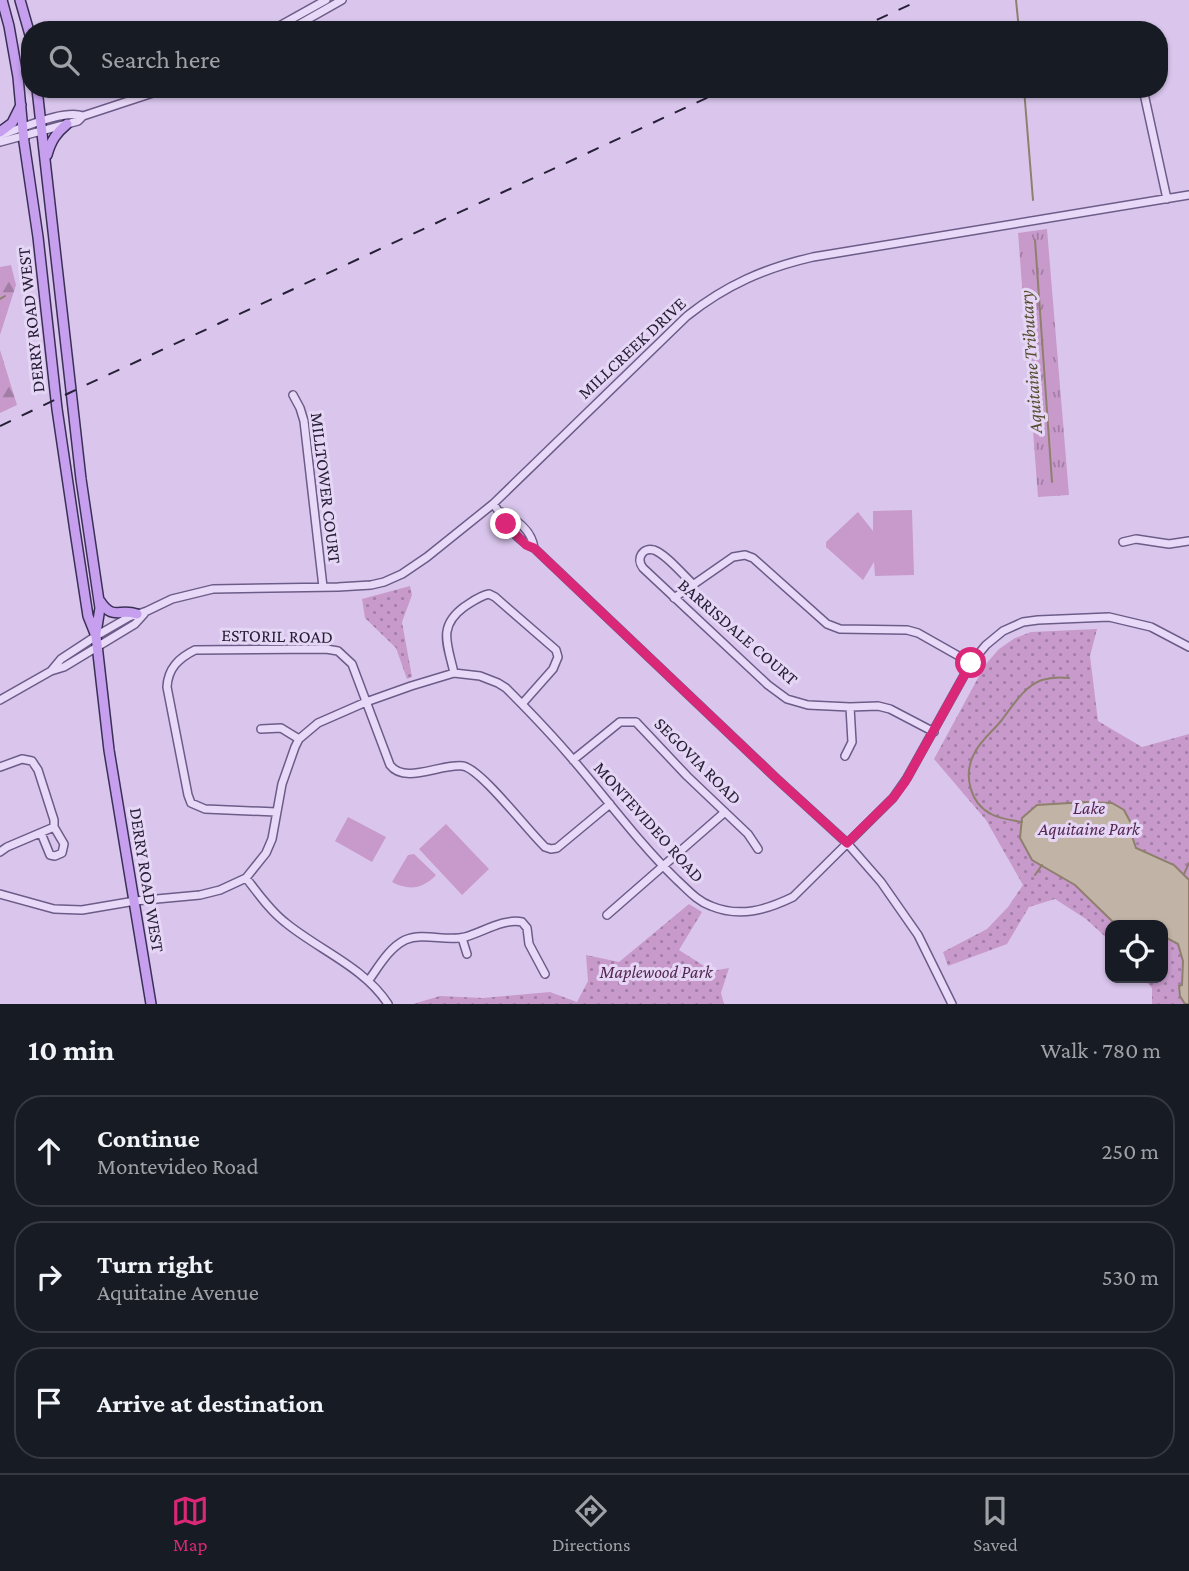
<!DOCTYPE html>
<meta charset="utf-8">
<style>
:root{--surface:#171b24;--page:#242831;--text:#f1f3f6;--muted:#9ea1a6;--line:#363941;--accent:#db2777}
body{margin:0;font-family:"Crimson Pro",serif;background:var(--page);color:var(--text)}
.controls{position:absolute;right:21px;bottom:21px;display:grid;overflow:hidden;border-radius:14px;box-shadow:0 2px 5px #0004}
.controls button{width:63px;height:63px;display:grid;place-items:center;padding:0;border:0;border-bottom:2px solid var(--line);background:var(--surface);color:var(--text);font:35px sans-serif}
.stop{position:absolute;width:21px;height:21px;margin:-16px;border:5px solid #db2777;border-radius:50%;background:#fff}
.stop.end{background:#db2777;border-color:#fff;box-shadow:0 2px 7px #0008}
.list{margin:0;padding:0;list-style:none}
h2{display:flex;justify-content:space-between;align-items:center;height:91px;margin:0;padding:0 28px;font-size:30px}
h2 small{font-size:23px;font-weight:400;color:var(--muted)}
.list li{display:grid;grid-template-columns:46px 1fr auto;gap:21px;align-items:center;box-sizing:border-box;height:112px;margin:0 14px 14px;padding:0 14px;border:2px solid var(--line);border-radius:28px}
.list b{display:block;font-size:26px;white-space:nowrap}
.list p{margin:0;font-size:23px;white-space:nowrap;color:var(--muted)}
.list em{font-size:23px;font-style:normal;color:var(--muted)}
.icon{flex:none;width:38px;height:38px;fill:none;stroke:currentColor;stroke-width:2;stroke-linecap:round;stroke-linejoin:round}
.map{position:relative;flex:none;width:1189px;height:1004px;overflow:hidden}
.search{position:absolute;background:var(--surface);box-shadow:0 2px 5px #0004;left:21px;right:21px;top:21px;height:77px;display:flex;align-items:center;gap:18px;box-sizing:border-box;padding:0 24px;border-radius:28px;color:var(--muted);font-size:26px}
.sheet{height:469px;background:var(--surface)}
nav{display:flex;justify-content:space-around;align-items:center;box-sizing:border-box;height:98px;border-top:2px solid var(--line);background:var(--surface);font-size:19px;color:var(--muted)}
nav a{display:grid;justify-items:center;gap:4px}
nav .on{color:var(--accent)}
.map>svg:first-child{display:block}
.grass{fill:url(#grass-tufts)}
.forest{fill:url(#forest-firs)}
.park{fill:url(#park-dots)}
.pitch{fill:#c79acb}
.water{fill:#c1b4a7;stroke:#8f806e;stroke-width:2}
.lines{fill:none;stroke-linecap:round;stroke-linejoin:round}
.stream{stroke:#8f806e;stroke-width:2}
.minor-casing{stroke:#6b5c88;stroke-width:10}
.major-casing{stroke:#3a3056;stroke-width:12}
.minor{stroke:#e9d9f8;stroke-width:7}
.major{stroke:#c6a0ee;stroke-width:9}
.rail{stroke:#272038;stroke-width:2;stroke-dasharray:12 12;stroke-linecap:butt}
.route{stroke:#db2777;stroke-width:9}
.labels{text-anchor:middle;stroke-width:6;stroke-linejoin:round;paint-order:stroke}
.street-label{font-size:18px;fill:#272038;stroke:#e6d6f5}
.park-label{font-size:18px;font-style:italic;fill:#542752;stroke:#e6d6f5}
.water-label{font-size:19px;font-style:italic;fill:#584d30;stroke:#e6d6f5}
</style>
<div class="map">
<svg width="1189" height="1004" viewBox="0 0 1189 1004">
<defs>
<pattern id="grass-tufts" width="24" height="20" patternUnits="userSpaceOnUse" patternTransform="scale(1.75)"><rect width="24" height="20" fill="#c79acb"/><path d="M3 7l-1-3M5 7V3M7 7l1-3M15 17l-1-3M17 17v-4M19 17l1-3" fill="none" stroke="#a27da6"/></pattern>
<pattern id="forest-firs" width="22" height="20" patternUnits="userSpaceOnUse" patternTransform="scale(1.75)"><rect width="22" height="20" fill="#c79acb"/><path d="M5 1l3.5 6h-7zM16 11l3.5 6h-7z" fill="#a27da6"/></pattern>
<pattern id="park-dots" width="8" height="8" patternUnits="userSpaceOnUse" patternTransform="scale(1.75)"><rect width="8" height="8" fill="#c79acb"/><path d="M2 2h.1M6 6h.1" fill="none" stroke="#a27da6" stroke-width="1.8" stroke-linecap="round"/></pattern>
</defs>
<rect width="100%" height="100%" fill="#dac6ed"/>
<path class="grass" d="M 1047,229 L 1069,495 L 1038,497 L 1018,233 Z"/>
<path class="forest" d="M 11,265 L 16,285 L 0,335 L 0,267 Z
M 0,350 L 17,405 L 0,413 Z"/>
<path class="park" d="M 410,586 L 412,595 L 402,622 L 412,677 L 407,679 L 396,648 L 365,618 L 362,599 Z
M 1097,629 L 1090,656 L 1098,721 L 1142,747 L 1189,734 L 1189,1004 L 1152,1004 L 1152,988 L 1143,978 L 1163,978 L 1163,925 L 1110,925 L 1110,941 L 1086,919 L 1055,899 L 1029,907 L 1007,944 L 948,966 L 943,952 L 987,929 L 1008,907 L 1023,885 L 986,820 L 934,759 L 985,665 L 999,649 L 1015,638 L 1031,632 Z
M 689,904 L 702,912 L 679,950 L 712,971 L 729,968 L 721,993 L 724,1004 L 413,1004 L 440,996 L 483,998 L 550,992 L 577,1002 L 588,981 L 586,955 L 619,962 Z"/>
<path class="pitch" d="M 912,510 L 914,575 L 875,576 L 874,562 L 863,580 L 826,547 L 826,542 L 858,512 L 873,531 L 873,511 Z
M 348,817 L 386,837 L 372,862 L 335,841 Z
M 446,824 L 489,869 L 462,895 L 419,849 Z
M 414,854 L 436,875 C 423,889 409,891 392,882 L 408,855 Z"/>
<path class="water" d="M 1086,802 L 1112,803 L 1124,810 L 1133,827 L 1132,836 L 1136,848 L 1174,865 L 1189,880 L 1189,1004 L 1185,1004 L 1180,996 L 1179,986 L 1182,985 L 1183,961 L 1178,944 L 1163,936 L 1163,925 L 1125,925 L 1112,921 L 1075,885 L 1032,860 L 1020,838 L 1022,818 L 1037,805 Z"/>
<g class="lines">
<path class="stream" d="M 1016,0 L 1019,30
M 1024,89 L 1033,200
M 1035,240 L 1052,482
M 0,299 L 5,296
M 1022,822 C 1012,820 1000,819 991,814 C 970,803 963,775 974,754 C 980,741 992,732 1001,721 C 1012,707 1024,686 1042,680 C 1051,677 1060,677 1069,678
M 1184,874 L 1189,863
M 1035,875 L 1042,865"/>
<defs>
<path id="minor" d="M 272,30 L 326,0
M 289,30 L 342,0
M 1143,89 L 1167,199
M 0,135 C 21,129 63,109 83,116
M 0,142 L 67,124 L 78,121 L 83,116 L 165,89
M 293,395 L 300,408 L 304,421 L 323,587
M 493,504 C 499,510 501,517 506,524 C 513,533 524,544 534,548 L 777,779 L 847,843 L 881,882 L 918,935 L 952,1004
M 501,512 C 516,519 532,531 534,548
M 1123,542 L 1136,539 L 1169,544 L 1189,541
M 694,585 C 684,576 666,554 654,550 C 642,547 636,559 643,568 L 768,685 L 787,699 L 808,705 L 850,707 L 878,706 L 890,709 L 934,732
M 674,598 L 733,557 L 745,555 L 753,558 L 827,624 L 840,629 L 907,630 L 918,633 L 971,663
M 51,671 L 61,659 L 96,636 L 129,617 L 147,611 L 172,599 L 213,589 L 338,587 L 371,585 L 384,582 L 402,574 L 427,557 L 493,504 L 687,316 C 726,285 765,268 813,257 L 1189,195
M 454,673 C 448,645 437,627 464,607 C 472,602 479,596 489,594 L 495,597 L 556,650 L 558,657 L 553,669 L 522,704
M 0,700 L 51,671 L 64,667 L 135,624 L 144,614
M 261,729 L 281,728 L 299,739
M 845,756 L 852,742 L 850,707
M 573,760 L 620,722 L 636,722 L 687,776 L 748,834 L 758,849
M 0,767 L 22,759 L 32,761 L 38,770 L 54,820 L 54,827 L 7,847 L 0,852
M 276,812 L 205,809 L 191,803 L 188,795 L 167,687 C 168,668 179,658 195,650 L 326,649 L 338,651 L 352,664 L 390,765 C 405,785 441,763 463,766 C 481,769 528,831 545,847 L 551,849 L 557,848 L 610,804
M 41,833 L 50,855 L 55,856 L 62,853 L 64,844 L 54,827
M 246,878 C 258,893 270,911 286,923 C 319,950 364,967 388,1004
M 0,894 L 54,909 L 82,910 L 135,901 L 200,895 L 220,890 L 246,878 L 266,853 L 272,839 L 282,784 L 295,747 L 299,739 L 318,723 L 366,702 L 411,686 L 454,673 L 480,676 L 498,683 L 506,688 C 530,712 553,736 575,762 C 609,802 640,844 677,880 C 688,890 697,901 711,906 C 740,918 766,910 793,897 L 893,798 L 907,778 L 971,663 L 986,645 L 1003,631 L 1023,622 L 1038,620 L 1109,617 L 1151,627 L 1189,647
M 607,915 L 725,812
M 462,938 L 467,954
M 369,980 C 379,966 389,948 405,940 C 424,932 446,942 465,937 C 483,932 504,918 522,922 L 527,928 L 529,944 L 545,974"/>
<path id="major" d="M 2,0 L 9,26 L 18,77 L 24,142 L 38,237 L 57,409 L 75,531 L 88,616 L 96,636 L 109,750 L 151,1004
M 20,0 L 30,35
M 37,89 L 81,479 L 100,608 L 96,633
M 0,132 L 12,123 L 21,105
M 47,155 C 51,141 56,133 67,124
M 100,601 C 113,621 119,608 137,614"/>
</defs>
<use href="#minor" class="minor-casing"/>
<use href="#major" class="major-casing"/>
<use href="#minor" class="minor"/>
<use href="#major" class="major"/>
<path class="rail" d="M 855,30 L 920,0
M 0,426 L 86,385 L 726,89"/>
</g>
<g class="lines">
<path class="route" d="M 506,524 L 526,545 L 534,548 L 777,779 L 847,843 L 893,798 L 905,782 L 971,663"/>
</g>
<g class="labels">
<g class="street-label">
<text transform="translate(31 320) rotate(-96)" y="6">DERRY ROAD WEST</text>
<text transform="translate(632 348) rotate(-43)" y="6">MILLCREEK DRIVE</text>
<text transform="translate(326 488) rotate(83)" y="6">MILLTOWER COURT</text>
<text transform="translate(738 632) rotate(41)" y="6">BARRISDALE COURT</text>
<text transform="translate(277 636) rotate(1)" y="6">ESTORIL ROAD</text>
<text transform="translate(698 761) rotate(45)" y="6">SEGOVIA ROAD</text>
<text transform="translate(649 822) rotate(48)" y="6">MONTEVIDEO ROAD</text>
<text transform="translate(147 880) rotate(81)" y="6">DERRY ROAD WEST</text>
</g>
<g class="park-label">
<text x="1089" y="814">Lake<tspan x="1089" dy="21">Aquitaine Park</tspan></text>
<text x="656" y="978">Maplewood Park</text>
</g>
<g class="water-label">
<text transform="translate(1030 362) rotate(-94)" y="7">Aquitaine Tributary</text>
</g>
</g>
</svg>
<div class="controls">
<button><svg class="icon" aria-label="locate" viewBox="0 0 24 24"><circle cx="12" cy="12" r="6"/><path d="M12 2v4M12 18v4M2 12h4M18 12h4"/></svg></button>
</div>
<div class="stop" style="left:971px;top:663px"></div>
<div class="stop end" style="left:506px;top:524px"></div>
<div class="search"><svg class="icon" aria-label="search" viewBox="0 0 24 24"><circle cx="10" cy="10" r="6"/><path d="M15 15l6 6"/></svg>Search here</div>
</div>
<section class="sheet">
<h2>10 min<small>Walk · 780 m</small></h2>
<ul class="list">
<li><svg class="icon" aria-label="ahead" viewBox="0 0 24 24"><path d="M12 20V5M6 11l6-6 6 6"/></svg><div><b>Continue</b><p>Montevideo Road</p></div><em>250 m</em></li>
<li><svg class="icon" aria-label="right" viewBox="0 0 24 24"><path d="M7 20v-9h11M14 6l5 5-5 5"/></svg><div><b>Turn right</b><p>Aquitaine Avenue</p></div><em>530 m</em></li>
<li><svg class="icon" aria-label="arrive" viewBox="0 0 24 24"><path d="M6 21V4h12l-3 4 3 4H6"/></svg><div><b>Arrive at destination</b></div></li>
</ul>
</section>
<nav>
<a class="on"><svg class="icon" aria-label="map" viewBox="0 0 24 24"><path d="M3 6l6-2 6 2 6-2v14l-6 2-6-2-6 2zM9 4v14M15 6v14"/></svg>Map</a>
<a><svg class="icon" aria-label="directions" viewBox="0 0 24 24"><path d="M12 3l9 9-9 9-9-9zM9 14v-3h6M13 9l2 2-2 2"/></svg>Directions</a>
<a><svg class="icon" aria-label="saved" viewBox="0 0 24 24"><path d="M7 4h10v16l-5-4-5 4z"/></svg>Saved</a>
</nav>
